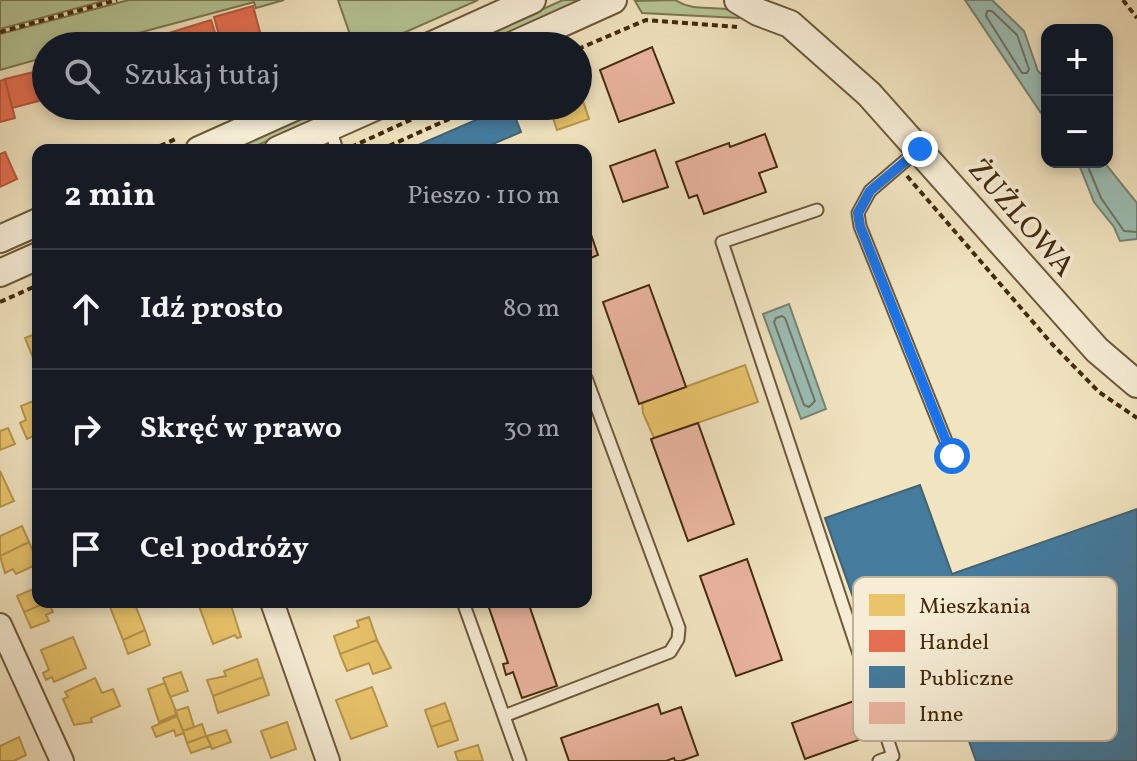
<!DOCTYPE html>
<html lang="pl">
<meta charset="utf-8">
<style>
:root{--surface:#171b24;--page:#20242c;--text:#f1f3f6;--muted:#9ea1a6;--line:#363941}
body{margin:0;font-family:Vollkorn,serif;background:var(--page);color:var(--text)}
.controls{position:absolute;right:24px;top:24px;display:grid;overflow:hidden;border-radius:16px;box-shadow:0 4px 12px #0003}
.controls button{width:72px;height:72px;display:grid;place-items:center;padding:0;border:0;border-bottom:2px solid var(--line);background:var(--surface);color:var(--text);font:40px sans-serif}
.stop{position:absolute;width:24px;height:24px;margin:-18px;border:6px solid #1a73e8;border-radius:50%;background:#fff}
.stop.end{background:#1a73e8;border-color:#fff;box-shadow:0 2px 8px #0008}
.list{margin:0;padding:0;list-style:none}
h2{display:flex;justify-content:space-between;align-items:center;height:104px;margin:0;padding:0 32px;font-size:34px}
h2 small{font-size:26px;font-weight:400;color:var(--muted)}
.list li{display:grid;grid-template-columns:52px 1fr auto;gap:24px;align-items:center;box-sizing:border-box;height:120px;padding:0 32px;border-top:2px solid var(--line)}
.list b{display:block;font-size:30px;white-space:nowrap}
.list em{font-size:26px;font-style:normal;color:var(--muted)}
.icon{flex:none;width:44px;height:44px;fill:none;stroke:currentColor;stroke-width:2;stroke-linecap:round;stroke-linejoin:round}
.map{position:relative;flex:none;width:1137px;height:761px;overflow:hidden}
.search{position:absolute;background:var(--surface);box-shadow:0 4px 12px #0003;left:32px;top:32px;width:560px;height:88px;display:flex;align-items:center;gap:20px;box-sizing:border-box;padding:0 28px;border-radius:44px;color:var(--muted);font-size:30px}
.panel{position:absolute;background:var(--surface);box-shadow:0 4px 12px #0003;left:32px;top:144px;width:560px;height:464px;border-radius:16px}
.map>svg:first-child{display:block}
.green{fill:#b5c596;stroke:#7c7850;stroke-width:2}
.water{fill:#9bbeb5;stroke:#788371;stroke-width:2}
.homes{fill:#e9c46a;stroke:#b7964d;stroke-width:2}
.shops{fill:#e76f51;stroke:#b65a3c;stroke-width:2}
.public{fill:#457b9d;stroke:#446371;stroke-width:2}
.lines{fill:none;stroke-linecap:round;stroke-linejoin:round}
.shore{stroke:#6f7460;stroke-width:2}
.building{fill:#ebb6a1;stroke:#432a0a;stroke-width:2}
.service-casing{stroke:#6e5838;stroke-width:15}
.minor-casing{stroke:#6e5838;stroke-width:26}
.tertiary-casing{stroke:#6e5838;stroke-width:30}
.path{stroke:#432a0a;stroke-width:4;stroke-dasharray:6 4;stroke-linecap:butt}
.service{stroke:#f6edd6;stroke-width:11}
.minor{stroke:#f6edd6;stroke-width:22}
.tertiary{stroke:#f6edd6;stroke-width:26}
.route{stroke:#1a73e8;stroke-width:10}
.labels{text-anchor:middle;stroke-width:8;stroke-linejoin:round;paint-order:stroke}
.street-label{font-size:30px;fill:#432a0a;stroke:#f6edd6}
.key{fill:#f6edd6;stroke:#c0b299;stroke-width:2}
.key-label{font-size:22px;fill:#432a0a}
</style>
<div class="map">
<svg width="1137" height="761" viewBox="0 0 1137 761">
<rect width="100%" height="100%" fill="#f1e4c0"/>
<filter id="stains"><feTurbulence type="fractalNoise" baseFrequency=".0025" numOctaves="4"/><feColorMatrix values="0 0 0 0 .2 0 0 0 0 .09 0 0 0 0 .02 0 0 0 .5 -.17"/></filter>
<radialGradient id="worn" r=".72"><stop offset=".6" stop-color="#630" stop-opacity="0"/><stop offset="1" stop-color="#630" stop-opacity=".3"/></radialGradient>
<path class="green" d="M 0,0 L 107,0 L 0,29 Z
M 129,0 L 284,0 L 256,8 L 254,2 L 90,46 L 46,46 L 46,57 L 0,70 L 0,34 Z
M 338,0 L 478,0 L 374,46 L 354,46 Z
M 563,0 L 581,0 L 479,46 L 460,46 Z
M 675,0 C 699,15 720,1 743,16 L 739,18 L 642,13 L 635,1 Z
M 325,106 L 345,106 L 247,150 L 226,150 Z"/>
<path class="water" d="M 965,0 L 992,0 L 1024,31 L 1038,71 L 1047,80 L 1047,122 Z
M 1078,162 L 1104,162 L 1137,203 L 1137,239 L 1120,241 L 1114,227 L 1094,202 Z
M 789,304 L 826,409 L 801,419 L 763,314 Z"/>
<path class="homes" d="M 578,86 L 589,119 L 557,130 L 549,106 L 578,106 Z
M 35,334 L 38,338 L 36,365 L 25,338 Z
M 745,365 L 758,402 L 654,438 L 643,413 L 642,403 Z
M 38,399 L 38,434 L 27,439 L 20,423 L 26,420 L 21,406 Z
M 8,428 L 15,444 L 0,450 L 0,431 Z
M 0,471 L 14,501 L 0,507 Z
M 22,526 L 29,542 L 0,556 L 0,536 Z
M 29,542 L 38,564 L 16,574 L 13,569 L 5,573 L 0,556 Z
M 38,587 L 38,602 L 48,602 L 24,612 L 17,596 Z
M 48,602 L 53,612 L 46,615 L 49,621 L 31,628 L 24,612 Z
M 120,602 L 134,602 L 145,630 L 123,640 L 110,607 Z
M 211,602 L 230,602 L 241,637 L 237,638 L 235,635 L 213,644 L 199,606 Z
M 369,617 L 377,640 L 340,654 L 334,636 L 359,627 L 357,621 Z
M 145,630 L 150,645 L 128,654 L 123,640 Z
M 73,637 L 86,668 L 54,682 L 52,677 L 46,680 L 43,673 L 49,670 L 41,650 Z
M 377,640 L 391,668 L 373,674 L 369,663 L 347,671 L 340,654 Z
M 257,659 L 263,677 L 213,696 L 207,680 L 226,676 L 224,671 Z
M 181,672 L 188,691 L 170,697 L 163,678 Z
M 263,677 L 269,695 L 218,713 L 213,696 Z
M 95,678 L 102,693 L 113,689 L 120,706 L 91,718 L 92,722 L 74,725 L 63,699 L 68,697 L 65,692 Z
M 165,683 L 177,714 L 159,722 L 148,689 Z
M 372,687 L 387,726 L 351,739 L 336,700 Z
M 445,703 L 451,720 L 431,727 L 425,710 Z
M 188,707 L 194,727 L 183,731 L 175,711 Z
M 177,716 L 184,733 L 176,736 L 174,730 L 156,737 L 152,727 Z
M 451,720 L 458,740 L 438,747 L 431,727 Z
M 287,722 L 296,749 L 271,758 L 261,731 Z
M 202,724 L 206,736 L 187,743 L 183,731 Z
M 226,730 L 231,742 L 212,749 L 207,736 Z
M 206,736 L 211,746 L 191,753 L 187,743 Z
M 19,737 L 26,755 L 14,761 L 0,761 L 0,746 Z
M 478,745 L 483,761 L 458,761 L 455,752 Z"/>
<path class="shops" d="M 253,6 L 260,32 L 221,43 L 214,17 Z
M 211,20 L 218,42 L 204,46 L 159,46 L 156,37 Z
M 46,69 L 46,99 L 12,108 L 5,79 Z
M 5,79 L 15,118 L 0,122 L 0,81 Z
M 5,152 L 17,179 L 0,187 L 0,154 Z"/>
<path class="public" d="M 508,106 L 511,106 L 521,132 L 479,150 L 407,150 Z
M 920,485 L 952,574 L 1137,509 L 1137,761 L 976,761 L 936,648 L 878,668 L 825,518 Z"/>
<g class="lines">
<path class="shore" d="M 987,11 L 992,11 L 1017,35 L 1029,69 L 1027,73 L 1022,73 L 986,16 Z
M 1086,162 L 1101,198 L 1124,231 L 1137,232
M 782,316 L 785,318 L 815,401 L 809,407 L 804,405 L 774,322 L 776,318 Z"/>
</g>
<path class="building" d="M 652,47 L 674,103 L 619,122 L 600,70 Z
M 765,134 L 777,167 L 759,173 L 766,192 L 704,214 L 697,195 L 689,198 L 676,162 L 729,143 L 730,147 Z
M 655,150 L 668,187 L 623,202 L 610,166 Z
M 586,220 L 598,255 L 586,260 Z
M 649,285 L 686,387 L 639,404 L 603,302 Z
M 698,423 L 734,524 L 688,541 L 651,439 Z
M 747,559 L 782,660 L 736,676 L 700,576 Z
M 487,602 L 528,602 L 557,686 L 522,698 L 513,672 L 506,675 L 503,664 L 508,663 Z
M 854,701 L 867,737 L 805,759 L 792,723 Z
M 658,704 L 661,714 L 681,707 L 698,755 L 681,761 L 675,761 L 674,758 L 666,761 L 569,761 L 561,738 Z"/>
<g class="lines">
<defs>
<path id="service" d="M 330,128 L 337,150
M 919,149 L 870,191 L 858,213 L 860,226 L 952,456
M 817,210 L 722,242 L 893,756 L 879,761
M 463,602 L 520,761
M 504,716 L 670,652 L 678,639 L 679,628 L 586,378"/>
<path id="minor" d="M 272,602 L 328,761
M 0,625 L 62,761"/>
<path id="tertiary" d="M 738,0 L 758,12 L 790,24 L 869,94 L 1097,350 L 1137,384
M 430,46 L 532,0
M 511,46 L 613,0
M 199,150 L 297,106
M 278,150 L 377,106
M 0,239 L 38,222
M 0,273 L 38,256"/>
</defs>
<use href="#service" class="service-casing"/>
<use href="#minor" class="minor-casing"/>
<use href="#tertiary" class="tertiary-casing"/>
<path class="path" d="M 1123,0 L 1137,18
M 0,32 L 117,0
M 385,46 L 409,35
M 578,49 L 646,20 L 737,27
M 351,147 L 441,106
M 151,150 L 178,138
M 380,150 L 478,106
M 907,176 L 1052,344 L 1099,392 L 1137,418
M 0,302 L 38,285"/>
<use href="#service" class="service"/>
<use href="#minor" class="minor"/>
<use href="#tertiary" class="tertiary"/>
</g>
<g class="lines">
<path class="route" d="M 920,149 L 870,191 L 858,213 L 860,226 L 952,456"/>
</g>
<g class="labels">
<g class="street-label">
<text transform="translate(1022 217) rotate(49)" y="10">ŻUŻLOWA</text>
</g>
</g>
<rect x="853" y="577" width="264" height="164" rx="12" class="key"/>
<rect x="869" y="594" width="36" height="22" fill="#e9c46a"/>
<rect x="869" y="630" width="36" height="22" fill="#e76f51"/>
<rect x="869" y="666" width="36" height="22" fill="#457b9d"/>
<rect x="869" y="702" width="36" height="22" fill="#ebb6a1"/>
<g class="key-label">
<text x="919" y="613">Mieszkania</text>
<text x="919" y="649">Handel</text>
<text x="919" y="685">Publiczne</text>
<text x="919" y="721">Inne</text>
</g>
<rect width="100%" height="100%" filter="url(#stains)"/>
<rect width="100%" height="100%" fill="url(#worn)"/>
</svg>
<div class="controls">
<button>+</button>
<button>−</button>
</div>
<div class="stop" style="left:952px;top:456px"></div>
<div class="stop end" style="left:920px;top:149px"></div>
<div class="search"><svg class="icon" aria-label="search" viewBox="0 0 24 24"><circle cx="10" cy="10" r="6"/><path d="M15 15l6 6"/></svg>Szukaj tutaj</div>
<section class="panel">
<h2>2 min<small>Pieszo · 110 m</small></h2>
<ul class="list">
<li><svg class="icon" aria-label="ahead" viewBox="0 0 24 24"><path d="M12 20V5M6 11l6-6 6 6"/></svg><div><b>Idź prosto</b></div><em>80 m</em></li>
<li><svg class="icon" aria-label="right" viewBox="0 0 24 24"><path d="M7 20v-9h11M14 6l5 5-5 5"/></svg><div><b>Skręć w prawo</b></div><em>30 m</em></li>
<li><svg class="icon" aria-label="arrive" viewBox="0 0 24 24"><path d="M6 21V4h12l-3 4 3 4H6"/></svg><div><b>Cel podróży</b></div></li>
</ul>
</section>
</div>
